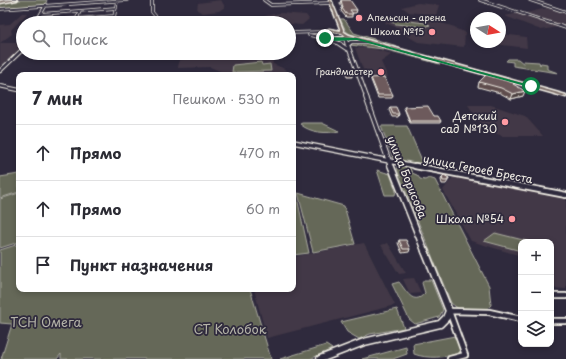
<!DOCTYPE html>
<html lang="ru">
<meta charset="utf-8">
<style>
:root{--surface:#fff;--page:#f7f7f7;--text:#2b2b33;--muted:#7c7c81;--line:#e1e1e2}
body{margin:0;font-family:"Playpen Sans",sans-serif;background:var(--page);color:var(--text)}
.controls{position:absolute;right:12px;bottom:12px;display:grid;overflow:hidden;border-radius:8px;box-shadow:0 2px 6px #0003}
.controls button{width:36px;height:36px;display:grid;place-items:center;padding:0;border:0;border-bottom:1px solid var(--line);background:var(--surface);color:var(--text);font:20px sans-serif}
.compass{position:absolute;left:470px;top:12px;width:36px;height:36px;border-radius:50%;background:var(--surface);box-shadow:0 2px 6px #0003;rotate:101deg}
.stop{position:absolute;width:12px;height:12px;margin:-9px;border:3px solid #0b8043;border-radius:50%;background:#fff}
.stop.end{background:#0b8043;border-color:#fff;box-shadow:0 1px 4px #0008}
.list{margin:0;padding:0;list-style:none}
h2{display:flex;justify-content:space-between;align-items:center;height:52px;margin:0;padding:0 16px;font-size:17px}
h2 small{font-size:13px;font-weight:400;color:var(--muted)}
.list li{display:grid;grid-template-columns:26px 1fr auto;gap:12px;align-items:center;box-sizing:border-box;height:56px;padding:0 16px;border-top:1px solid var(--line)}
.list b{display:block;font-size:15px;white-space:nowrap}
.list em{font-size:13px;font-style:normal;color:var(--muted)}
.icon{flex:none;width:22px;height:22px;fill:none;stroke:currentColor;stroke-width:2;stroke-linecap:round;stroke-linejoin:round}
.map{position:relative;flex:none;width:566px;height:359px;overflow:hidden}
.search{position:absolute;background:var(--surface);box-shadow:0 2px 6px #0003;left:16px;top:16px;width:280px;height:44px;display:flex;align-items:center;gap:10px;box-sizing:border-box;padding:0 14px;border-radius:22px;color:var(--muted);font-size:15px}
.panel{position:absolute;background:var(--surface);box-shadow:0 2px 6px #0003;left:16px;top:72px;width:280px;height:220px;border-radius:8px}
.map>svg:first-child{display:block}
.built{fill:#423846}
.green{fill:#656859;stroke:#acaca0}
.lines{fill:none;stroke-linecap:round;stroke-linejoin:round}
.minor-far1-casing{stroke:#f4f1e8;stroke-width:3.5}
.minor-casing{stroke:#f4f1e8;stroke-width:8}
.tertiary-far3-casing{stroke:#f4f1e8;stroke-width:3.5}
.tertiary-far2-casing{stroke:#f4f1e8;stroke-width:4.5}
.tertiary-far1-casing{stroke:#f4f1e8;stroke-width:6}
.tertiary-casing{stroke:#f4f1e8;stroke-width:8}
.secondary-far4-casing{stroke:#f4f1e8;stroke-width:4}
.secondary-far3-casing{stroke:#f4f1e8;stroke-width:5}
.secondary-far2-casing{stroke:#f4f1e8;stroke-width:6}
.secondary-far1-casing{stroke:#f4f1e8;stroke-width:8}
.secondary-casing{stroke:#f4f1e8;stroke-width:9}
.primary-casing{stroke:#f4f1e8;stroke-width:3}
.minor-far1{stroke:#2f2a3d;stroke-width:2}
.minor{stroke:#2f2a3d;stroke-width:4.5}
.tertiary-far3{stroke:#2f2a3d;stroke-width:2}
.tertiary-far2{stroke:#2f2a3d;stroke-width:2.5}
.tertiary-far1{stroke:#2f2a3d;stroke-width:3.5}
.tertiary{stroke:#2f2a3d;stroke-width:4.5}
.secondary-far4{stroke:#2f2a3d;stroke-width:2.5}
.secondary-far3{stroke:#2f2a3d;stroke-width:3}
.secondary-far2{stroke:#2f2a3d;stroke-width:4}
.secondary-far1{stroke:#2f2a3d;stroke-width:5}
.secondary{stroke:#2f2a3d;stroke-width:6}
.primary{fill:#776864;fill-rule:evenodd}
.wall{fill:#5e4d4e;stroke:#f4f1e8}
.shaded-wall{fill:#4c3f40;stroke:#f4f1e8}
.building{fill:#6d5a5b;stroke:#f4f1e8}
.route{fill:#0b8043}
.poi-dot{fill:#ff9aa2;stroke:#2f2a3d;stroke-width:1.5}
.labels{text-anchor:middle;stroke-width:3.5;stroke-linejoin:round;paint-order:stroke}
.far-poi-label{font-size:9px;fill:#f4f1e8;stroke:#2f2a3d;text-anchor:end}
.poi-label{font-size:11px;fill:#f4f1e8;stroke:#2f2a3d;text-anchor:end}
.street-label{font-size:11px;fill:#f4f1e8;stroke:#2f2a3d}
.near-park-label{font-size:13px;fill:#b4b3a8;stroke:#2f2a3d}
</style>
<div class="map">
<svg width="566" height="359" viewBox="0 0 566 359">
<rect width="100%" height="100%" fill="#2f2a3d"/>
<filter id="ink" filterUnits="userSpaceOnUse"><feTurbulence type="fractalNoise" baseFrequency=".025" numOctaves="2"/><feDisplacementMap in="SourceGraphic" scale="8" xChannelSelector="R" yChannelSelector="G"/><feConvolveMatrix kernelMatrix="1 2 1 2 8 2 1 2 1" color-interpolation-filters="sRGB"/></filter>
<g filter="url(#ink)">
<path class="built" d="M 221,0 L 225,7 L 219,11 L 203,13 L 197,10 L 198,3 Z
M 418,3 L 439,5 L 436,15 L 409,12 L 402,7 Z
M 547,8 L 566,14 L 566,27 L 526,13 Z
M 22,13 L 27,13 L 11,30 L 12,34 L 0,43 L 23,43 L 23,46 L 0,67 L 0,25 L 10,24 Z
M 280,13 L 306,15 L 309,19 L 302,25 L 259,21 L 265,16 Z
M 519,13 L 558,27 L 541,30 L 505,16 Z
M 187,15 L 220,15 L 219,23 L 176,23 L 177,20 Z
M 390,17 L 434,21 L 455,27 L 456,29 L 465,32 L 464,47 L 418,42 L 407,36 L 398,28 L 385,23 Z
M 500,34 L 526,37 L 527,48 L 477,42 L 500,42 Z
M 355,48 L 370,48 L 392,54 L 381,62 L 388,77 L 366,77 Z
M 190,53 L 271,53 L 273,64 L 287,70 L 284,73 L 230,75 L 210,67 L 178,68 L 179,60 L 189,58 Z
M 468,105 L 491,105 L 525,116 L 543,136 L 502,136 L 483,128 Z
M 454,176 L 566,197 L 566,289 L 551,288 L 551,242 L 521,242 L 521,256 L 471,241 L 443,190 Z
M 364,243 L 395,305 L 267,338 L 254,289 L 293,289 L 293,257 Z
M 388,243 L 406,273 L 399,274 L 381,245 Z
M 414,278 L 421,293 L 410,294 L 403,279 Z"/>
<path class="green" d="M 20,0 L 47,0 L 45,5 L 0,8 L 0,3 Z
M 340,19 L 344,19 L 354,33 L 397,46 L 392,46 L 350,34 L 346,31 Z
M 393,19 L 425,23 L 430,25 L 423,27 L 396,24 L 391,22 Z
M 357,42 L 375,45 L 440,64 L 383,49 L 350,45 L 352,43 Z
M 508,59 L 518,59 L 524,64 L 523,61 L 539,62 L 540,65 L 541,63 L 547,64 L 547,69 L 558,73 L 513,66 L 513,62 L 506,61 Z
M 261,62 L 262,65 L 270,64 L 271,71 L 232,72 L 233,65 Z
M 302,123 L 322,123 L 339,131 C 327,134 310,133 300,124 Z
M 381,126 L 407,126 L 424,165 L 393,158 Z
M 399,164 L 409,166 L 412,173 L 417,175 L 420,179 L 425,180 L 429,178 L 435,180 L 489,286 L 491,305 C 478,320 464,314 451,303 L 398,172 L 397,168 Z
M 377,170 L 390,174 L 396,191 L 395,195 L 385,195 Z
M 19,174 L 19,192 L 0,198 L 0,177 Z
M 19,193 L 19,242 L 0,248 L 0,199 Z
M 293,193 L 296,193 L 309,253 L 293,255 Z
M 298,193 L 344,206 L 355,244 L 313,252 Z
M 495,233 L 531,242 L 521,242 L 521,251 L 484,241 Z
M 19,244 L 19,289 L 250,289 L 271,359 L 61,359 L 61,354 L 57,359 L 1,359 L 12,324 L 0,323 L 0,250 Z
M 424,280 L 431,280 L 443,310 L 439,317 L 415,324 L 409,319 L 392,284 L 399,282 C 406,290 413,307 425,293 L 422,283 Z
M 397,309 L 404,328 L 370,334 L 359,339 L 347,332 L 341,322 Z
M 455,336 L 461,352 C 446,358 427,359 414,354 L 413,344 Z
M 326,345 L 332,349 L 310,359 L 280,359 Z
M 406,347 L 407,354 L 393,359 L 362,359 Z"/>
<g class="lines">
<defs>
<path id="minor-far1" d="M 152,0 L 152,12 L 161,23
M 264,0 L 271,5 L 332,3
M 480,0 L 566,28
M 530,0 L 566,12
M 0,9 L 127,0
M 41,14 L 116,8
M 36,22 L 114,16
M 36,22 L 46,5
M 75,23 L 80,11
M 113,23 L 117,1"/>
<path id="minor" d="M 551,296 L 566,296
M 551,321 L 566,321
M 450,359 L 465,355 L 449,311 L 489,312 L 521,319"/>
<path id="tertiary-far3" d="M 289,33 L 324,32
M 309,35 L 328,39"/>
<path id="tertiary-far2" d="M 0,71 L 23,49
M 0,86 L 19,90"/>
<path id="tertiary-far1" d="M 293,142 L 420,167"/>
<path id="tertiary" d="M 415,166 L 566,195"/>
<path id="secondary-far4" d="M 345,38 L 347,44
M 328,39 L 341,44
M 348,44 L 351,42 L 369,42"/>
<path id="secondary-far3" d="M 338,43 L 347,49
M 347,43 L 367,98
M 347,45 L 350,43"/>
<path id="secondary-far2" d="M 366,97 L 391,167"/>
<path id="secondary-far1" d="M 391,166 L 425,252"/>
<path id="secondary" d="M 320,359 L 364,342 L 440,324 L 446,318 L 449,311 L 425,251"/>
<path id="primary" d="M 10,0 L 17,0 L 0,3 L 0,1 Z
M 329,0 L 331,0 L 344,32 L 349,35 L 566,95 L 566,97 L 353,38 L 328,40 L 320,35 L 320,33 L 329,29 L 341,31 ZM 329,31 L 342,33 L 347,37 L 349,37 L 329,38 L 323,34 Z"/>
</defs>
<use href="#minor-far1" class="minor-far1-casing"/>
<use href="#minor" class="minor-casing"/>
<use href="#tertiary-far3" class="tertiary-far3-casing"/>
<use href="#tertiary-far2" class="tertiary-far2-casing"/>
<use href="#tertiary-far1" class="tertiary-far1-casing"/>
<use href="#tertiary" class="tertiary-casing"/>
<use href="#secondary-far4" class="secondary-far4-casing"/>
<use href="#secondary-far3" class="secondary-far3-casing"/>
<use href="#secondary-far2" class="secondary-far2-casing"/>
<use href="#secondary-far1" class="secondary-far1-casing"/>
<use href="#secondary" class="secondary-casing"/>
<use href="#primary" class="primary-casing"/>
<use href="#minor-far1" class="minor-far1"/>
<use href="#minor" class="minor"/>
<use href="#tertiary-far3" class="tertiary-far3"/>
<use href="#tertiary-far2" class="tertiary-far2"/>
<use href="#tertiary-far1" class="tertiary-far1"/>
<use href="#tertiary" class="tertiary"/>
<use href="#secondary-far4" class="secondary-far4"/>
<use href="#secondary-far3" class="secondary-far3"/>
<use href="#secondary-far2" class="secondary-far2"/>
<use href="#secondary-far1" class="secondary-far1"/>
<use href="#secondary" class="secondary"/>
<use href="#primary" class="primary"/>
</g>
<path class="wall" d="M 341,0 L 357,10 L 356,13 L 352,13 L 352,17 L 346,17 L 341,11 L 342,8 L 340,3 Z
M 346,69 L 352,73 L 352,77 L 347,77 L 346,72 Z
M 371,78 L 393,95 L 392,98 L 378,98 L 371,80 Z
M 479,82 L 514,83 L 513,84 L 523,96 L 511,99 L 500,93 L 478,87 Z
M 390,107 L 399,114 L 398,117 L 392,117 L 389,110 Z
M 404,107 L 434,116 L 441,121 L 440,123 L 410,123 L 404,108 Z
M 442,177 L 449,178 L 448,181 L 446,184 L 442,184 L 441,180 Z
M 399,240 L 410,249 L 409,252 L 402,253 L 398,243 Z"/>
<path class="shaded-wall" d="M 525,91 L 523,96 L 511,99 L 513,94 Z"/>
<path class="building" d="M 341,0 L 350,0 L 357,10 L 350,10 L 353,14 L 346,14 L 342,8 L 343,8 Z
M 346,69 L 351,69 L 352,73 L 348,73 Z
M 486,75 L 514,83 L 513,84 L 525,91 L 513,94 L 501,88 L 479,82 Z
M 384,77 L 393,95 L 378,95 L 371,78 Z
M 428,106 L 434,116 L 438,116 L 441,121 L 410,121 L 404,107 Z
M 390,107 L 396,107 L 399,114 L 393,114 Z
M 444,175 L 449,178 L 447,181 L 443,181 L 442,177 Z
M 399,240 L 406,240 L 410,249 L 403,249 Z"/>
</g>
<path class="route" d="M 323,37 L 357,38 L 533,86 L 529,87 L 357,40 L 333,41 L 323,39 Z"/>
<g class="poi-dot">
<circle cx="359" cy="18" r="4"/>
<circle cx="432" cy="32" r="4"/>
<circle cx="381" cy="72" r="4"/>
<circle cx="505" cy="122" r="4"/>
<circle cx="512" cy="219" r="4"/>
</g>
<g class="labels">
<g class="far-poi-label">
<text x="367" y="21" text-anchor="start">Апельсин - арена</text>
<text x="424" y="35">Школа №15</text>
<text x="373" y="75">Грандмастер</text>
</g>
<g class="poi-label">
<text x="497" y="120">Детский<tspan x="497" dy="13">сад №130</tspan></text>
<text x="504" y="223">Школа №54</text>
</g>
<g class="street-label">
<text transform="translate(478 169) rotate(11)" y="4">улица Героев Бреста</text>
<text transform="translate(407 177) rotate(68)" y="4">улица Борисова</text>
</g>
<g class="near-park-label">
<text x="46" y="327">ТСН Омега</text>
<text x="230" y="334">СТ Колобок</text>
</g>
</g>
</svg>
<div class="controls">
<button>+</button>
<button>−</button>
<button><svg class="icon" aria-label="layers" viewBox="0 0 24 24"><path d="M12 4l9 5-9 5-9-5zM3 14l9 5 9-5"/></svg></button>
</div>
<svg class="compass" viewBox="-18 -18 36 36"><path d="M0-13l5 13h-10z" fill="#e53935"/><path d="M0 13l5-13h-10z" fill="#7c7c81"/></svg>
<div class="stop" style="left:531px;top:86px"></div>
<div class="stop end" style="left:325px;top:38px"></div>
<div class="search"><svg class="icon" aria-label="search" viewBox="0 0 24 24"><circle cx="10" cy="10" r="6"/><path d="M15 15l6 6"/></svg>Поиск</div>
<section class="panel">
<h2>7 мин<small>Пешком · 530 m</small></h2>
<ul class="list">
<li><svg class="icon" aria-label="ahead" viewBox="0 0 24 24"><path d="M12 20V5M6 11l6-6 6 6"/></svg><div><b>Прямо</b></div><em>470 m</em></li>
<li><svg class="icon" aria-label="ahead" viewBox="0 0 24 24"><path d="M12 20V5M6 11l6-6 6 6"/></svg><div><b>Прямо</b></div><em>60 m</em></li>
<li><svg class="icon" aria-label="arrive" viewBox="0 0 24 24"><path d="M6 21V4h12l-3 4 3 4H6"/></svg><div><b>Пункт назначения</b></div></li>
</ul>
</section>
</div>
